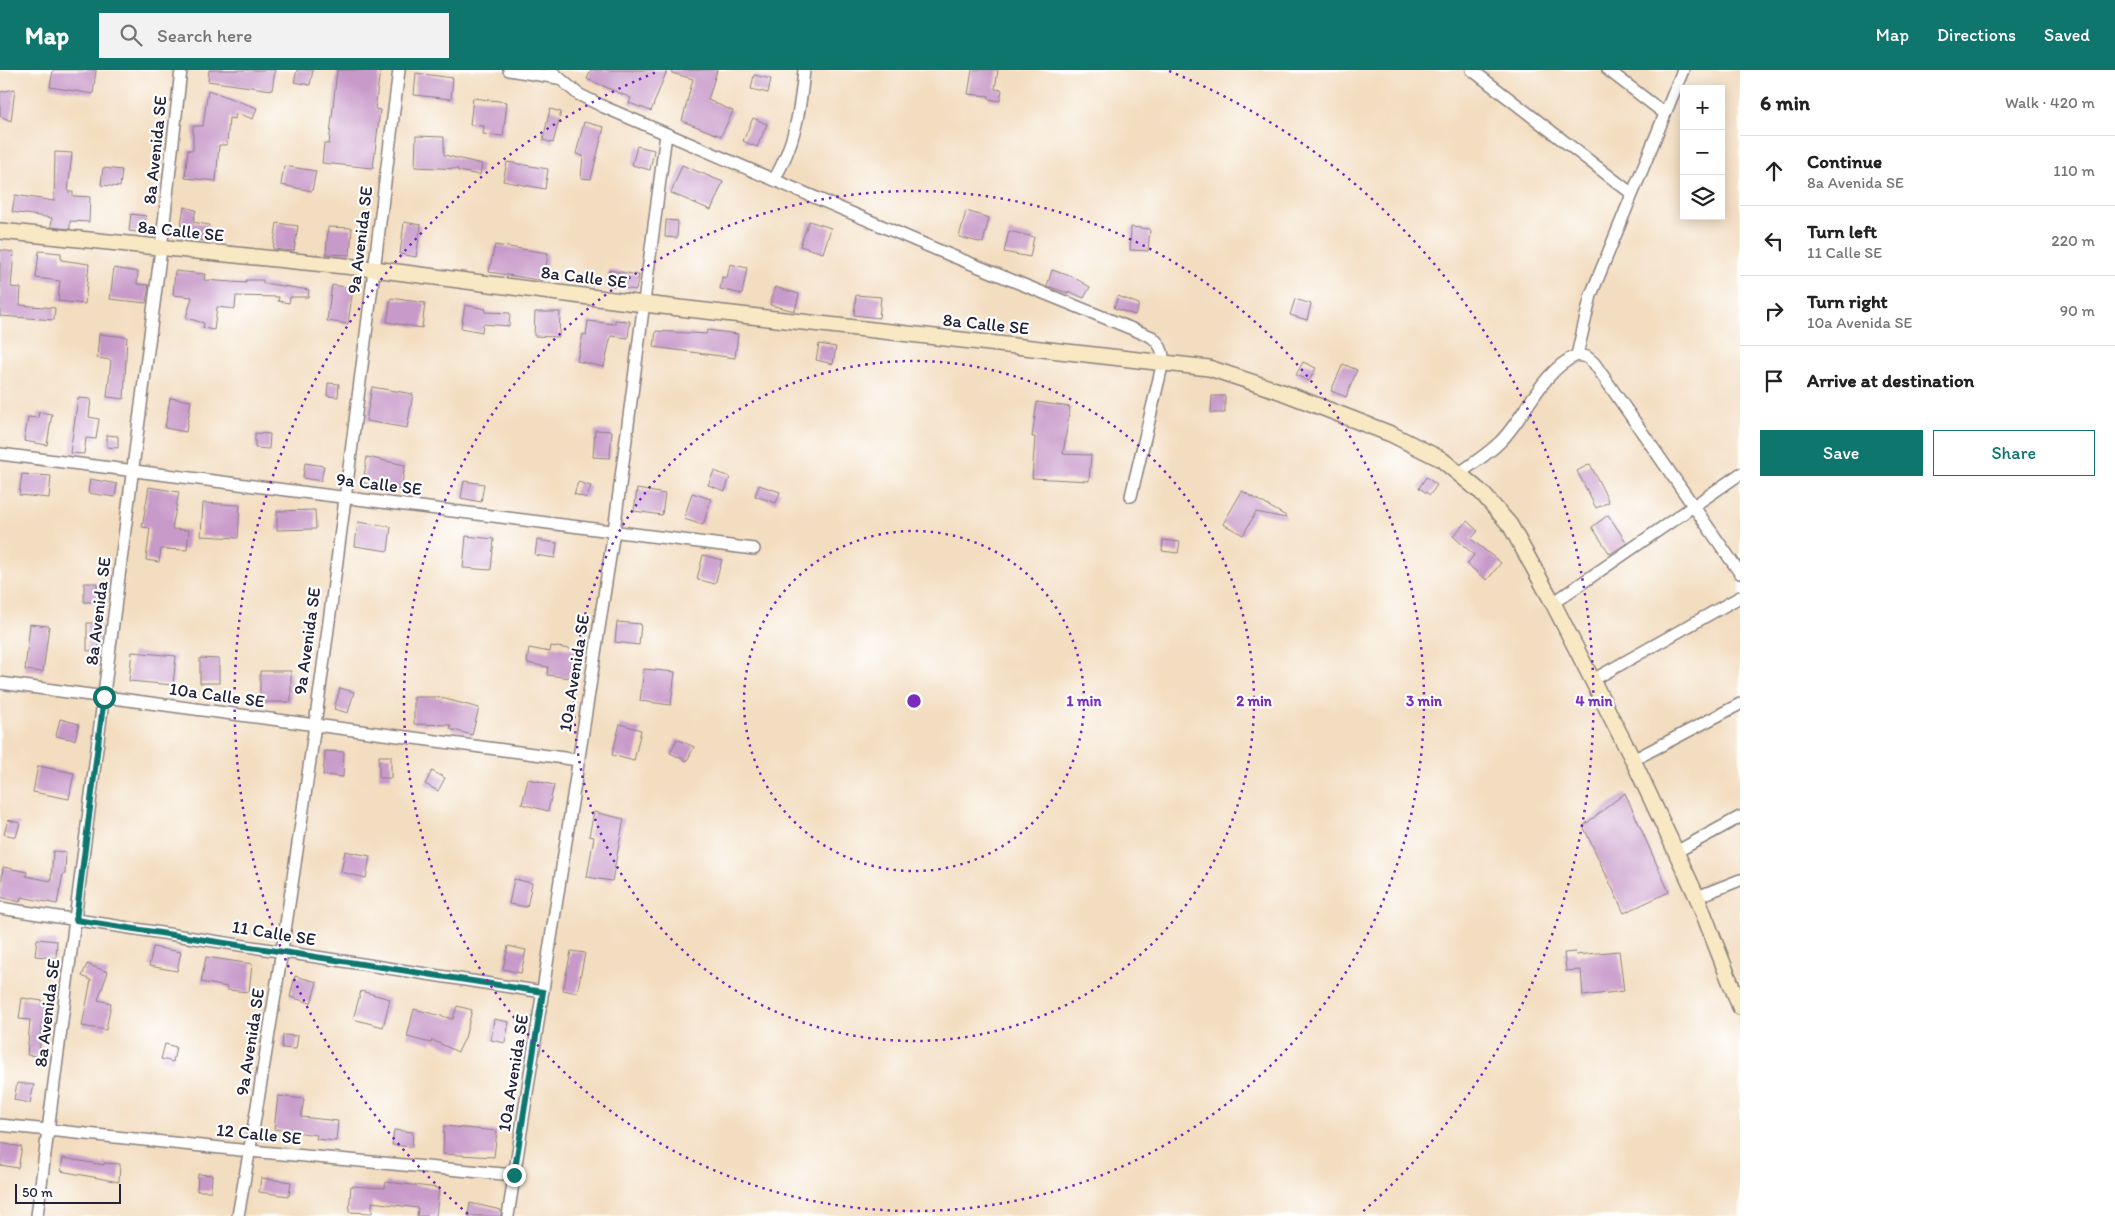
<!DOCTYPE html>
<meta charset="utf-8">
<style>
:root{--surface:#fff;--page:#f2f2f2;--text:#222;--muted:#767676;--line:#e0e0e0;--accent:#0f766e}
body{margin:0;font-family:Itim,sans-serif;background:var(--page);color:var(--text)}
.controls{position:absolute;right:15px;top:15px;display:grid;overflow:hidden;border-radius:0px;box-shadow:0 2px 12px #0003}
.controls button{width:45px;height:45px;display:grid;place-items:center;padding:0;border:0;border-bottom:1px solid var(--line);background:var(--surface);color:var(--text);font:25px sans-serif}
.scale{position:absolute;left:15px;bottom:12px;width:106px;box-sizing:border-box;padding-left:5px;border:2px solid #22223b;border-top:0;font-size:14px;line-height:18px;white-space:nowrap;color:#22223b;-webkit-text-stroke:4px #fff;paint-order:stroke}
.stop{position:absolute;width:15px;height:15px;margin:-11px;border:4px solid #0f766e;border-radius:50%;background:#fff}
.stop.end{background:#0f766e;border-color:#fff;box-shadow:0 1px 5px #0008}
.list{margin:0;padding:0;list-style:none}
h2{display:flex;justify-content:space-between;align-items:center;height:65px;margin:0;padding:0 20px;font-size:21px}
h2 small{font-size:16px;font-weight:400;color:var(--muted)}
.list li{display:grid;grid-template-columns:32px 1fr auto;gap:15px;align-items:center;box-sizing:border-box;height:70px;padding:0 20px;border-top:1px solid var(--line)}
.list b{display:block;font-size:19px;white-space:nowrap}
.list p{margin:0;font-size:16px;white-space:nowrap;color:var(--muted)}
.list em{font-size:16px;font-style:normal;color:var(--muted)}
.actions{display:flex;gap:10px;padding:15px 20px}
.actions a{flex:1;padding:11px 0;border:1px solid var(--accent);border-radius:0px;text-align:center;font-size:18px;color:var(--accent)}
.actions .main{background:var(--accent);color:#fff}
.icon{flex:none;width:28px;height:28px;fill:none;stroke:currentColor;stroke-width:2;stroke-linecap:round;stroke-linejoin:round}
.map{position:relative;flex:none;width:1740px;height:1146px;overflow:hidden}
header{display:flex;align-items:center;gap:30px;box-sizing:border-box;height:70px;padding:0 25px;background:var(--accent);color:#fff}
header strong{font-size:24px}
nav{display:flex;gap:28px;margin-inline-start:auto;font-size:18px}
.search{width:350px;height:45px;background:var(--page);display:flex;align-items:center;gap:12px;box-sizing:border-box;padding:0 18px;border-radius:0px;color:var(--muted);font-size:19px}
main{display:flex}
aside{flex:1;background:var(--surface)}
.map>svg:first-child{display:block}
.building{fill:#c89ac9}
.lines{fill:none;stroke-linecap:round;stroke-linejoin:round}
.street-casing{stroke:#8a807e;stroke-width:14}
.secondary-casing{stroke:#8a807e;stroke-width:18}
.street{stroke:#fff;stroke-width:11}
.secondary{stroke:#f8e8c3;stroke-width:15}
.route{stroke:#0f766e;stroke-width:6}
.ring{fill:none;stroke:#7b2cbf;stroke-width:2.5;stroke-dasharray:2.5 5}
.labels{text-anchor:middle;stroke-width:4.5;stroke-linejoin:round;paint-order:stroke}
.street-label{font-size:18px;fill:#22223b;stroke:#fff}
.centre{fill:#7b2cbf;stroke:#fff;stroke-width:2.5}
.ring-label{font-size:15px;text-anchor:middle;font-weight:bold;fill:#7b2cbf;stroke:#fff;stroke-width:4.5;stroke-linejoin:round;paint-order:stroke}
</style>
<header>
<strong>Map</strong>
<div class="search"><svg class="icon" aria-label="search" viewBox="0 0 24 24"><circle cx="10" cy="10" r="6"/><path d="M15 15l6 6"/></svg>Search here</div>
<nav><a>Map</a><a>Directions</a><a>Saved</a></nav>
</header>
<main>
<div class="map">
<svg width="1740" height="1146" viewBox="0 0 1740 1146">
<rect width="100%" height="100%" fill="#fff"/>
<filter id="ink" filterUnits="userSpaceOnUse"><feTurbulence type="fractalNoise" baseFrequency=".02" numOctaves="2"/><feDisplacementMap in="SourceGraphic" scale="10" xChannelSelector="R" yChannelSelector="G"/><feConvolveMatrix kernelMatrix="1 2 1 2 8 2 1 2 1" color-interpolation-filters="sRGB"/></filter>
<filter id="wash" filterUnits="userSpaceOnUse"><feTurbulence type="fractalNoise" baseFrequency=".0096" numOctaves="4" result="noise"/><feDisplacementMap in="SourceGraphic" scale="20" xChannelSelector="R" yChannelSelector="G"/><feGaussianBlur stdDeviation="1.12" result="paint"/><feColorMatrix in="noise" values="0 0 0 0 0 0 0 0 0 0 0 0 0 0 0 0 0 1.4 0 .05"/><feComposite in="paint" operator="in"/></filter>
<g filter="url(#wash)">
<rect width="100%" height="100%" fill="#f3ddc0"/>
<g id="blocks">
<path class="building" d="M 53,0 L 96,0 L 93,24 L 50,17 Z
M 209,0 L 275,0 L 272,20 L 208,11 Z
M 297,0 L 313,0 L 310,15 L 294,12 Z
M 337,0 L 380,0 L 375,39 L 380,40 L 373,98 L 322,93 L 324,73 L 329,74 Z
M 591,0 L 667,0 L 651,41 L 629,33 L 631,28 L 587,9 Z
M 672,0 L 717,0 L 708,30 L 733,41 L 721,66 L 682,51 L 693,9 L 672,3 Z
M 972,0 L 998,0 L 995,19 L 1002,20 L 1000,31 L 989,29 L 989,26 L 968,24 Z
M 416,3 L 453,8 L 451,29 L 414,25 Z
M 754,5 L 771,9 L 768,23 L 751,19 Z
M 15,19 L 11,51 L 0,46 L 0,22 Z
M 208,20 L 257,38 L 253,49 L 236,43 L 235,49 L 229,48 L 227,75 L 219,75 L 216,111 L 185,108 L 188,80 L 193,80 L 193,56 L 203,56 Z
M 473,28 L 507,32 L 503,66 L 483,64 L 484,56 L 470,55 Z
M 550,39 L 561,42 L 553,73 L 543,70 Z
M 753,48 L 767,54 L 757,77 L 743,71 Z
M 584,52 L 604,57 L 591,109 L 581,108 L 583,86 L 576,84 Z
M 416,66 L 444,67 L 444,85 L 482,94 L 480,105 L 458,101 L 458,99 L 415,97 Z
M 637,76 L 654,80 L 650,100 L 632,95 Z
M 55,82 L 72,83 L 68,122 L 73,122 L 73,126 L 90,127 L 89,152 L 70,151 L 70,159 L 51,157 L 52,148 L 12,142 L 15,125 L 54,131 Z
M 507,92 L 548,99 L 545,119 L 503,111 Z
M 682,95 L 723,112 L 711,140 L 671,123 Z
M 284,96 L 316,101 L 312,121 L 281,115 Z
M 103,98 L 122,100 L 120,117 L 101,115 Z
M 184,137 L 196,140 L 193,152 L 209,155 L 206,171 L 179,166 Z
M 966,141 L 989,148 L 983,173 L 959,167 Z
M 131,144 L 146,146 L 144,163 L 129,161 Z
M 666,150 L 678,151 L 677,168 L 665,167 Z
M 809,151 L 831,158 L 823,183 L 800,176 Z
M 404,152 L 421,155 L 416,187 L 400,184 Z
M 277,153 L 298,156 L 294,181 L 273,179 Z
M 328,157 L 352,158 L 350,185 L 326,184 Z
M 1131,157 L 1150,159 L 1148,181 L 1130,180 Z
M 1009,161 L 1034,167 L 1030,187 L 1004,182 Z
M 495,175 L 548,183 L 544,211 L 489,202 Z
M 0,180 L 14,182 L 11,217 L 21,218 L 20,235 L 55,238 L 54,250 L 0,246 Z
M 39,181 L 61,183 L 61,190 L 89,194 L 85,234 L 58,231 L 60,211 L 36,208 Z
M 730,194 L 747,198 L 742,224 L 720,219 L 722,207 L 727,208 Z
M 114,198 L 138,202 L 137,214 L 149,215 L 146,233 L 110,229 Z
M 609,200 L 639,205 L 636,220 L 606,215 Z
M 1052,200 L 1073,207 L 1090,217 L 1084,228 L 1068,221 L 1068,223 L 1047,216 Z
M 175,201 L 205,204 L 204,210 L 246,213 L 246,210 L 263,210 L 263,213 L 309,220 L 308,227 L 290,227 L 289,233 L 278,231 L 279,227 L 236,226 L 235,239 L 217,237 L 214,260 L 203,258 L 204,253 L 186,248 L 192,227 L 173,225 Z
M 332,215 L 353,218 L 348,254 L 327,251 Z
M 775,217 L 799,224 L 795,241 L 770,235 Z
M 856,225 L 881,227 L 879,248 L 854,245 Z
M 1118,226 L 1139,234 L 1135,245 L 1114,238 Z
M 391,228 L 425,233 L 422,258 L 387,252 Z
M 1295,229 L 1311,234 L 1307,250 L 1290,245 Z
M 465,235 L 486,239 L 485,242 L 510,243 L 509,256 L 483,254 L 482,262 L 461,258 Z
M 535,242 L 560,242 L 559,267 L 534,266 Z
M 615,250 L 630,251 L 628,268 L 611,266 L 604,297 L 577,291 L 583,264 L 586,265 L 588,251 L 615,254 Z
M 707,260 L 738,264 L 735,288 L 654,277 L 656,261 L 706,264 Z
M 99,264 L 127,267 L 124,329 L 107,327 L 111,290 L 97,288 Z
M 819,274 L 836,277 L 833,294 L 816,290 Z
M 1303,292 L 1316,298 L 1309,311 L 1296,305 Z
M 1343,294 L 1357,300 L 1346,327 L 1331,321 Z
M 328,313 L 339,314 L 338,327 L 327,326 Z
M 372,317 L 413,324 L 407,358 L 366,351 Z
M 1212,326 L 1225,326 L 1225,343 L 1211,343 Z
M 78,328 L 91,329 L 89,347 L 99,349 L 96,369 L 86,368 L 84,384 L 70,383 Z
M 170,328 L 191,331 L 186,362 L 165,358 Z
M 1037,332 L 1070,337 L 1063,384 L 1091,385 L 1089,411 L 1032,408 L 1035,367 L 1032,367 Z
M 39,342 L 52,344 L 47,375 L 24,371 L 28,347 L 38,348 Z
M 595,360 L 612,361 L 610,388 L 593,387 Z
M 255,363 L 270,364 L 269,379 L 255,378 Z
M 107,365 L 118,366 L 118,378 L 107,377 Z
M 367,387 L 405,395 L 401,420 L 363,413 Z
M 305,393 L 324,396 L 321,411 L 303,408 Z
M 1590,394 L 1609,432 L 1596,438 L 1577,401 Z
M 714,401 L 730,407 L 725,421 L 708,415 Z
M 22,404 L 51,406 L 49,428 L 19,425 Z
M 1426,407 L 1437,415 L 1430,425 L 1419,418 Z
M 90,409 L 117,414 L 115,427 L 88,423 Z
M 464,411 L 484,414 L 481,432 L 461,428 Z
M 578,412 L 591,416 L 587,428 L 574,424 Z
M 759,415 L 780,422 L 776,433 L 755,426 Z
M 149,417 L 179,422 L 172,459 L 189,460 L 187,480 L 161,479 L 159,492 L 146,490 L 150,458 L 142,457 Z
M 637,419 L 665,424 L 662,445 L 634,441 Z
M 1242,421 L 1286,446 L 1286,448 L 1256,442 L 1243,465 L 1223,454 Z
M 692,423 L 711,429 L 703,455 L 684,449 Z
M 203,433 L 240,435 L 238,468 L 201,466 Z
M 315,440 L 316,459 L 277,460 L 277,441 Z
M 1608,445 L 1627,473 L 1610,484 L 1592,457 Z
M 1467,451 L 1478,461 L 1471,469 L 1501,493 L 1487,510 L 1467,494 L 1474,485 L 1453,466 Z
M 358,452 L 391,457 L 388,481 L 355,476 Z
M 466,466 L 494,469 L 491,500 L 463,498 Z
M 537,470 L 557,473 L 555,488 L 535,485 Z
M 1163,470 L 1180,472 L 1178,483 L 1162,481 Z
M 703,485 L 722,490 L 715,514 L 697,509 Z
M 84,513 L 97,513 L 97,532 L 84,532 Z
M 617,552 L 641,554 L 639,575 L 615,572 Z
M 87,553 L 99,553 L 99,580 L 87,581 Z
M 30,554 L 49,556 L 43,602 L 25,600 Z
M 551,576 L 576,580 L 571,608 L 547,605 L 548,597 L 527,593 L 529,578 L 550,582 Z
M 132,582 L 176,586 L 173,615 L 129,611 Z
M 200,588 L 219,589 L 219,613 L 200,613 Z
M 644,599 L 675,602 L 671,635 L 640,631 Z
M 260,601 L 291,601 L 291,632 L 260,632 Z
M 340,618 L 354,622 L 348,643 L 334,639 Z
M 414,627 L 438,627 L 479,638 L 472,665 L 450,659 L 451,655 L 414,654 Z
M 60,649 L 79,654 L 75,670 L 56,666 Z
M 620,654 L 641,660 L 634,691 L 612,685 Z
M 677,669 L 694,677 L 687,691 L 670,683 Z
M 325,681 L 344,682 L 343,707 L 323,705 Z
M 379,686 L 391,686 L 391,708 L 379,708 Z
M 38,696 L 74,703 L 69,729 L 33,722 Z
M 432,701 L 445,708 L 438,721 L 425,714 Z
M 528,709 L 554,715 L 548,741 L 522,734 Z
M 1625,723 L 1669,822 L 1624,843 L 1583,756 Z
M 594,742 L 624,749 L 612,811 L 587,807 L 594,767 L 589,766 Z
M 8,750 L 20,753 L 16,767 L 4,764 Z
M 53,781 L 66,782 L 65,804 L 63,804 L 57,834 L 21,827 L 20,832 L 0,827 L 3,797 L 27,802 L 26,806 L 51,811 Z
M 345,781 L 370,786 L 366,808 L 341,802 Z
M 514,809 L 532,813 L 527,837 L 509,834 Z
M 37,869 L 57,871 L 56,888 L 35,886 Z
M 508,876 L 526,880 L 521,903 L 503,899 Z
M 153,877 L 181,882 L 177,901 L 149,896 Z
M 571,881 L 585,883 L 577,923 L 563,920 Z
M 1619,881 L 1624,921 L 1583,926 L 1581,900 L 1566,901 L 1564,883 L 1575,882 L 1576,885 Z
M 206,887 L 252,894 L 249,922 L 227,920 L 227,917 L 201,912 Z
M 87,894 L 108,902 L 98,930 L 111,933 L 106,960 L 82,956 L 91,910 L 82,906 Z
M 295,906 L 317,912 L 311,933 L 290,927 Z
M 361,921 L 390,929 L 383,957 L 353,949 Z
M 22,928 L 50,932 L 47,953 L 42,952 L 39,986 L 27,985 L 30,950 L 19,949 Z
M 457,936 L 472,940 L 465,968 L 458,982 L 432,970 L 431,973 L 407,967 L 414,939 L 453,949 Z
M 494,949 L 509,952 L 505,973 L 491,970 Z
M 283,965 L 298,966 L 296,979 L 282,978 Z
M 165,974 L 176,977 L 173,992 L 161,989 Z
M 17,1013 L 34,1015 L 30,1033 L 14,1030 Z
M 278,1026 L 304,1029 L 301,1047 L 338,1051 L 336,1071 L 316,1069 L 317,1065 L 274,1059 Z
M 444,1056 L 497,1061 L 494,1087 L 443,1084 Z
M 394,1060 L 413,1062 L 412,1077 L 392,1075 Z
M 0,1073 L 22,1077 L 18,1098 L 0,1095 Z
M 63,1088 L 104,1095 L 104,1093 L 120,1094 L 119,1112 L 61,1101 Z
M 198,1104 L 212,1105 L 211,1121 L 197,1121 Z
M 261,1108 L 291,1112 L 289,1126 L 259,1122 Z
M 386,1112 L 439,1118 L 436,1146 L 417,1146 L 418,1138 L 372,1132 L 372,1143 L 349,1142 L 351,1116 L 385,1118 Z
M 470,1133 L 501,1140 L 501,1146 L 468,1146 Z"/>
</g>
</g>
<g filter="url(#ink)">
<use href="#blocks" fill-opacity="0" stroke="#8a807e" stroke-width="1"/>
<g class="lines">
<defs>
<path id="street" d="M 509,0 L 558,8
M 550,0 L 578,24 L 604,37 L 940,181 L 1152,267 C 1160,274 1164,281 1163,292 L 1131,426
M 1472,0 L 1631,123
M 1608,0 L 1664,43
M 774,110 C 795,73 800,42 804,0
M 1577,285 L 1591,225 L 1683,0
M 0,384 L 754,479
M 1460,403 C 1473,393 1488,384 1500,372 C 1527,345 1540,302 1577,285 L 1587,287 L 1594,293 L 1740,503
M 1553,533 L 1740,404
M 1591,611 L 1740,527
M 0,613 L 579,690
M 1633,690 L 1740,634
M 1676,782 L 1740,747
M 1697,827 L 1740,810
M 0,838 L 543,922
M 0,1055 L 250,1081 L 514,1105
M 37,1146 L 161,179 L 181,0
M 238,1146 C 306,766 351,383 399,0
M 508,1146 L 614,461 L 666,64"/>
<path id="secondary" d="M 0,161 L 374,199 L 644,234 L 1209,298 L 1282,322 L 1391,364 L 1441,389 L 1482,423 L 1510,455 L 1553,533 L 1633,690 L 1697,827 L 1740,937"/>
</defs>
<use href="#street" class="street-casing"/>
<use href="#secondary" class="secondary-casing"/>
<use href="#street" class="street"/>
<use href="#secondary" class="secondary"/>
</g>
</g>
<g class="lines" filter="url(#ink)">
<path class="route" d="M 104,627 L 76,850 L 543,922 L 514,1105"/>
</g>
<g class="ring">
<circle cx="914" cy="631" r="170"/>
<circle cx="914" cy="631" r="340"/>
<circle cx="914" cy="631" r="510"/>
<path d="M468 1144A680 680 0 0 1 659 1M1169 1A680 680 0 0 1 1360 1144"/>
</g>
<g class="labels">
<g class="street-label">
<text transform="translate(155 80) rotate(-84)" y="6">8a Avenida SE</text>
<text transform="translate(181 161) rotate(6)" y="6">8a Calle SE</text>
<text transform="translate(360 170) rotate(-83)" y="6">9a Avenida SE</text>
<text transform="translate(584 207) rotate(7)" y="6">8a Calle SE</text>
<text transform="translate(986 254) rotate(6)" y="6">8a Calle SE</text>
<text transform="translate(379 414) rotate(7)" y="6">9a Calle SE</text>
<text transform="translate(98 541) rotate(-83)" y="6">8a Avenida SE</text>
<text transform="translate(307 571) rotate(-82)" y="6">9a Avenida SE</text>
<text transform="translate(574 603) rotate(-81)" y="6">10a Avenida SE</text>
<text transform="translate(217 625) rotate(8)" y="6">10a Calle SE</text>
<text transform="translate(274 863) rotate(9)" y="6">11 Calle SE</text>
<text transform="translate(47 943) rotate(-83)" y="6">8a Avenida SE</text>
<text transform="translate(250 972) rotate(-81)" y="6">9a Avenida SE</text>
<text transform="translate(513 1003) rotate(-81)" y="6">10a Avenida SE</text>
<text transform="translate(259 1064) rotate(6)" y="6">12 Calle SE</text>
</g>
</g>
<circle cx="914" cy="631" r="8" class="centre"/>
<g class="ring-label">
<text x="1084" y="636">1 min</text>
<text x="1254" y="636">2 min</text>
<text x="1424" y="636">3 min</text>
<text x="1594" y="636">4 min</text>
</g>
</svg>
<div class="controls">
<button>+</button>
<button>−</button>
<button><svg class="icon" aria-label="layers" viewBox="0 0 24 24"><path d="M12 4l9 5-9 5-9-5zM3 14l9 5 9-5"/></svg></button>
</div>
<div class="scale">50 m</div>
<div class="stop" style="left:104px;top:627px"></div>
<div class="stop end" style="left:514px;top:1105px"></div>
</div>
<aside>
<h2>6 min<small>Walk · 420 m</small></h2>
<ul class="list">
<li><svg class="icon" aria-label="ahead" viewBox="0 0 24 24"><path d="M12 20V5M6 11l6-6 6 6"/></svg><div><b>Continue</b><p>8a Avenida SE</p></div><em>110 m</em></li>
<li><svg class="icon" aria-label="left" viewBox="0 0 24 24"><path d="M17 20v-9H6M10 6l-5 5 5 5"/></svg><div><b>Turn left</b><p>11 Calle SE</p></div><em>220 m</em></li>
<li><svg class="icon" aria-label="right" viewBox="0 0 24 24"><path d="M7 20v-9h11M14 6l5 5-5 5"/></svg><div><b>Turn right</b><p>10a Avenida SE</p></div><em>90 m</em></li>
<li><svg class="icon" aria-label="arrive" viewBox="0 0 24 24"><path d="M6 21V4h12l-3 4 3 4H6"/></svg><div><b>Arrive at destination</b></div></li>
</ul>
<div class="actions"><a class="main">Save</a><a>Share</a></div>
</aside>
</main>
